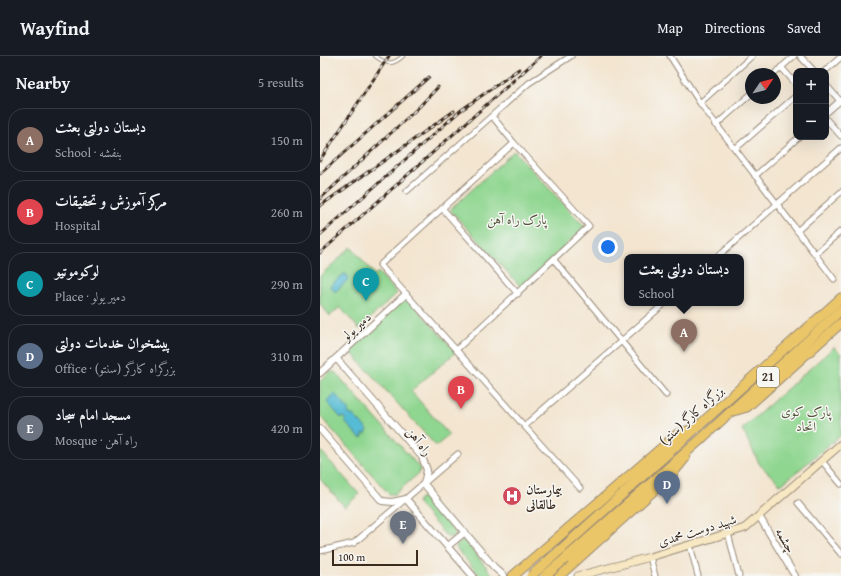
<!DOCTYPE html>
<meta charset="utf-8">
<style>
:root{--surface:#171b24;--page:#20242c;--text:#f1f3f6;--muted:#9ea1a6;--line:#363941;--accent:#d1495b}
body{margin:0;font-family:"Gentium Book Plus",Amiri,serif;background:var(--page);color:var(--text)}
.controls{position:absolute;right:12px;top:12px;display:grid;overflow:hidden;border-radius:8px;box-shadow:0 4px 16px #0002}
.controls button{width:36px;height:36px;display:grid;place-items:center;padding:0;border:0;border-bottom:1px solid var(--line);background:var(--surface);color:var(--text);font:20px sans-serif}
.compass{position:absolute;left:425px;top:12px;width:36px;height:36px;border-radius:50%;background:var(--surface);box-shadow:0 4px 16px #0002;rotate:55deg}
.scale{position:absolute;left:12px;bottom:10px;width:86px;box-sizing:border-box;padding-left:4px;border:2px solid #3b2a1e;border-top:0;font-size:11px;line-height:14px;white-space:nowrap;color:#3b2a1e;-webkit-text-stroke:3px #f6f6f2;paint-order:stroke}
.you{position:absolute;left:288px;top:191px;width:14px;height:14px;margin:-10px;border:3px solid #fff;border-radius:50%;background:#1a73e8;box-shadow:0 0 0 6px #1a73e833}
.badge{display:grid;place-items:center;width:26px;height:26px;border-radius:50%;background:var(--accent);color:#fff;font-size:13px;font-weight:700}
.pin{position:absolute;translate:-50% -33px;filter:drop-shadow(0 1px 2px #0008)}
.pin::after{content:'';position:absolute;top:21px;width:14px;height:12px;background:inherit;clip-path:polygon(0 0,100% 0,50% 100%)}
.popup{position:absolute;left:304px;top:198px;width:120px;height:52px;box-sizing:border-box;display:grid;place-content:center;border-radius:8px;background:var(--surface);filter:drop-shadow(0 1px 3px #0005);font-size:13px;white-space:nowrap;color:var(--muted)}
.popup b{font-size:15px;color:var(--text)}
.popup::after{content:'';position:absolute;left:50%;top:100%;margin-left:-8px;border:8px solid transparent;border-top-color:var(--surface)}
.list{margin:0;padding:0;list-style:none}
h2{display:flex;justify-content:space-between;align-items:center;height:52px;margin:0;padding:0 16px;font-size:17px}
h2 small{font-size:13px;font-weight:400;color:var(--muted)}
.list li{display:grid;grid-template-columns:26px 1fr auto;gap:12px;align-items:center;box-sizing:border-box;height:64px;margin:0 8px 8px;padding:0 8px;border:1px solid var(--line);border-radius:16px}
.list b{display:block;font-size:15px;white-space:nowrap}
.list p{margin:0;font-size:13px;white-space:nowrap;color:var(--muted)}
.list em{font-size:13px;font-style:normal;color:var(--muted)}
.map{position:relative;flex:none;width:521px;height:520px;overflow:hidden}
header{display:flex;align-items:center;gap:24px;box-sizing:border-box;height:56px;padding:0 20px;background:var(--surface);border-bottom:1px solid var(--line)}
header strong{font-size:19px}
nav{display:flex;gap:22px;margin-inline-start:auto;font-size:14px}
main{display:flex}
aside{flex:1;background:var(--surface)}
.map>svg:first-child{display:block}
.green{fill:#8fd690;stroke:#658057}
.water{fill:#56bbd4;stroke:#487279}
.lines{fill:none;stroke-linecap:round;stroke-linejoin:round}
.service-casing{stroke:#978877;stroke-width:4.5}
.minor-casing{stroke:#978877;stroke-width:7}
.tertiary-casing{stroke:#978877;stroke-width:8}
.secondary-casing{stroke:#978877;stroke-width:9}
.trunk-casing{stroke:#978877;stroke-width:11}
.service{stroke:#fff;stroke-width:2.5}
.minor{stroke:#fff;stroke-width:5}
.tertiary{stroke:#fff;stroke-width:6}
.secondary{stroke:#f7e8c3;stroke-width:7}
.trunk{stroke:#eac669;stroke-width:9}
.rail-casing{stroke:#3b2a1e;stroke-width:3}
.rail{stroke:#f6f6f2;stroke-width:1.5;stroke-dasharray:4.5;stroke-linecap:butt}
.trunk-bridge-casing{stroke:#978877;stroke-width:11;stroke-linecap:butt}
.trunk-bridge{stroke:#eac669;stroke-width:9}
.labels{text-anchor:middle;stroke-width:3;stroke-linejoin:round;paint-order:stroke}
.shield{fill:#f6f6f2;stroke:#73675e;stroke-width:1}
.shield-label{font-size:12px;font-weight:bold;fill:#3b2a1e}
.park-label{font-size:13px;fill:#50553a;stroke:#f6f6f2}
.street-label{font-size:13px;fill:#3b2a1e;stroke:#f6f6f2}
.poi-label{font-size:13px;font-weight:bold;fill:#3b2a1e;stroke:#f6f6f2;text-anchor:start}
</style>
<header>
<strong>Wayfind</strong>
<nav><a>Map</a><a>Directions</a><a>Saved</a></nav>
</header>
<main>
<aside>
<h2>Nearby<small>5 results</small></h2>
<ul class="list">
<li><span class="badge" style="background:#8d6e63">A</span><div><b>دبستان دولتی بعثت</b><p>School · بنفشه</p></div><em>150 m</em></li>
<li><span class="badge" style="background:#e0444e">B</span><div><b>مرکز آموزش و تحقیقات</b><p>Hospital</p></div><em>260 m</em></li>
<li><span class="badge" style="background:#0f9aa8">C</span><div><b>لوکوموتیو</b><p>Place · دمیر یولو</p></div><em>290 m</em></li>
<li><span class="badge" style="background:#5c6f8a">D</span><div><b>پیشخوان خدمات دولتی</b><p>Office · بزرگراه کارگر (سنتو)</p></div><em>310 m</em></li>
<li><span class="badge" style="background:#6b7280">E</span><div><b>مسجد امام سجاد</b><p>Mosque · راه آهن</p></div><em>420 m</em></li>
</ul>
</aside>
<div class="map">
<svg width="521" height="520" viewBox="0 0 521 520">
<rect width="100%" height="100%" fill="#f6f6f2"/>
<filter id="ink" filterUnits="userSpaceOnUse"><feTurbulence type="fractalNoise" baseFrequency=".025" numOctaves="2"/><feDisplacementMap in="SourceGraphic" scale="8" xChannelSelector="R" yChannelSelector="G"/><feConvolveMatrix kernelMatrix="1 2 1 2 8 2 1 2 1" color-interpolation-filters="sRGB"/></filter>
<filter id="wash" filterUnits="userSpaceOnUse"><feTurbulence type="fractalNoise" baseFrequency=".012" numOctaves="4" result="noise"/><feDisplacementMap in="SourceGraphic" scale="16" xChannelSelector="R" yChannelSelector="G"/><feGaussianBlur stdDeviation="0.9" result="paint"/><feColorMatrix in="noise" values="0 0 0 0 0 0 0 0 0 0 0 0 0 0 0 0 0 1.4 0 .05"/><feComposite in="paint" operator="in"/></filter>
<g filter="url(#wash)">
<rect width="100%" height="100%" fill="#f3e5d0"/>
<path class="green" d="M 194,95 L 265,171 L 201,231 L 130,154 Z
M 31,191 L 55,219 L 58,216 L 77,237 L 39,273 L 20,251 L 10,260 L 0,248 L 0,220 Z
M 86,241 L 136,296 L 91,335 L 129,379 L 116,390 L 29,294 Z
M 514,291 L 521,298 L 521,379 L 461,429 L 440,409 L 422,373 Z
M 9,316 L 15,316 L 100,412 L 99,417 L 75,438 L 69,438 L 0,360 L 0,325 Z
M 0,394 L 39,438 L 25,451 L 0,423 Z
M 103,441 L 106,442 L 135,474 L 135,479 L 133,481 L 127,481 L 99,449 L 97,446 L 99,443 Z
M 141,485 L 145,485 L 172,518 L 169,520 L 160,520 L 136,492 L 137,489 Z"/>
<path class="water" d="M 25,217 L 29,223 L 15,236 L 10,230 Z
M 15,338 L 29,354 L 28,357 L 31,359 L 33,359 L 48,374 L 46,378 L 43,378 L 43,381 L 40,382 L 25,366 L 25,363 L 24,361 L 21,362 L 7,346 L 9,342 L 12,343 L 12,339 Z"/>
</g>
<g filter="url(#ink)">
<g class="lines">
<defs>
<path id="service" d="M 55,0 C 66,8 72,10 83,0"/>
<path id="minor" d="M 350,0 L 380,47
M 432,0 L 380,47 L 514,223
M 480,0 L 494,15
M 461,11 L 476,28
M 505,15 L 521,1
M 454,18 L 474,0
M 506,29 L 521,46
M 506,57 L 521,44
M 506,63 L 521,80
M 396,69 L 431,38
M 194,87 L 60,209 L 260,432
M 415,93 L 476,40
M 435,120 L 479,81
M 87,135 L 209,27 L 251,0
M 122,152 L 198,238
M 477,175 L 521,136
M 495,198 L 521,175
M 397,201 L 521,92
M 234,204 L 346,339
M 136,294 L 269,170 L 194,87 L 172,60
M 204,370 L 345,247
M 502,405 L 521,428
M 478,447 L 521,498
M 408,477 L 419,520
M 370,489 L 378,520
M 0,495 L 34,487 L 138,398
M 330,501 L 335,520"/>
<path id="tertiary" d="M 16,302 L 102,401 L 107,414 L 104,428 L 174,511 L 184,520
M 0,317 L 86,238
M 0,373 L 62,445 L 72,446 L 86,443 L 153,520
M 439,460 L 475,520
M 128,490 L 145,476"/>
<path id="secondary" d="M 258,520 L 330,501 L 425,472 L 521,388"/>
<path id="trunk" d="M 413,355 L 427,351 L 521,267
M 238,496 L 521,242
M 245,503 L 380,384 L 521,254
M 193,520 L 359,377 L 374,373
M 239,520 L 352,418 L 365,402"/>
</defs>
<use href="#service" class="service-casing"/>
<use href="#minor" class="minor-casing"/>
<use href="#tertiary" class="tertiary-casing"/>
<use href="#secondary" class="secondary-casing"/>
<use href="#trunk" class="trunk-casing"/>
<use href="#service" class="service"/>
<use href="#minor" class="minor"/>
<use href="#tertiary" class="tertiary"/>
<use href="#secondary" class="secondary"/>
<use href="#trunk" class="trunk"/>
<defs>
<path id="rail" d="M 0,104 L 69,0
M 0,118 L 109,21
M 0,143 L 100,50 L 118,31
M 0,150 L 134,55
M 0,179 L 140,55 L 199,13
M 0,197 L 221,0"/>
</defs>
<use href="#rail" class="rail-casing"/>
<use href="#rail" class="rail"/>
<defs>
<path id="trunk-bridge" d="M 211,520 L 238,496
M 225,520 L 245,503"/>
</defs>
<use href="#trunk-bridge" class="trunk-bridge-casing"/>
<use href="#trunk-bridge" class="trunk-bridge"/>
</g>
</g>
<defs>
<symbol id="hospital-disc" viewBox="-11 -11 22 22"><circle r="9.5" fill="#d1495b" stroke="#f6f6f2"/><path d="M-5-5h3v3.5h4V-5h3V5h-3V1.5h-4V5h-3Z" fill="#fff"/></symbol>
</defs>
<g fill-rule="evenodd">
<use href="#hospital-disc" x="181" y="429" width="22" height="22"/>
</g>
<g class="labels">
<rect class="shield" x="437" y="311" width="22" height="20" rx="3"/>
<g class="shield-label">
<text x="448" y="325">21</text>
</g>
<g class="park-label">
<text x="197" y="168">پارک راه آهن</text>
<text x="486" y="360">پارک کوی<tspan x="486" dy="15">اتحاد</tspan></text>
</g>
<g class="street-label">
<text transform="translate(36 270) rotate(-42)" y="5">دمیر یولو</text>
<text transform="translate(371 359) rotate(-42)" y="5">بزرگراه کارگر (سنتو)</text>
<text transform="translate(100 385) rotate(53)" y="5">راه آهن</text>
<text transform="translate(377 474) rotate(-17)" y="5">شهید دوست محمدی</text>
<text transform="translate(466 484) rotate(60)" y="5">چشمه</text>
</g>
<g class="poi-label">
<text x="206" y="438">بیمارستان<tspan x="206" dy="15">طالقانی</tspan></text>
</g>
</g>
</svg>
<div class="controls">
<button>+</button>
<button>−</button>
</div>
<svg class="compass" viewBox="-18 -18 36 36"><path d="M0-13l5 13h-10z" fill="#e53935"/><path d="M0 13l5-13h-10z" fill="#9ea1a6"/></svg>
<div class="scale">100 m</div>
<div class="you"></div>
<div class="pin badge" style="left:364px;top:296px;background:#8d6e63">A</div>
<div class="popup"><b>دبستان دولتی بعثت</b>School</div>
<div class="pin badge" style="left:141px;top:353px;background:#e0444e">B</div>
<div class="pin badge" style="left:46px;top:245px;background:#0f9aa8">C</div>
<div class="pin badge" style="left:347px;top:448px;background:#5c6f8a">D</div>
<div class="pin badge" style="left:83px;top:488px;background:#6b7280">E</div>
</div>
</main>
